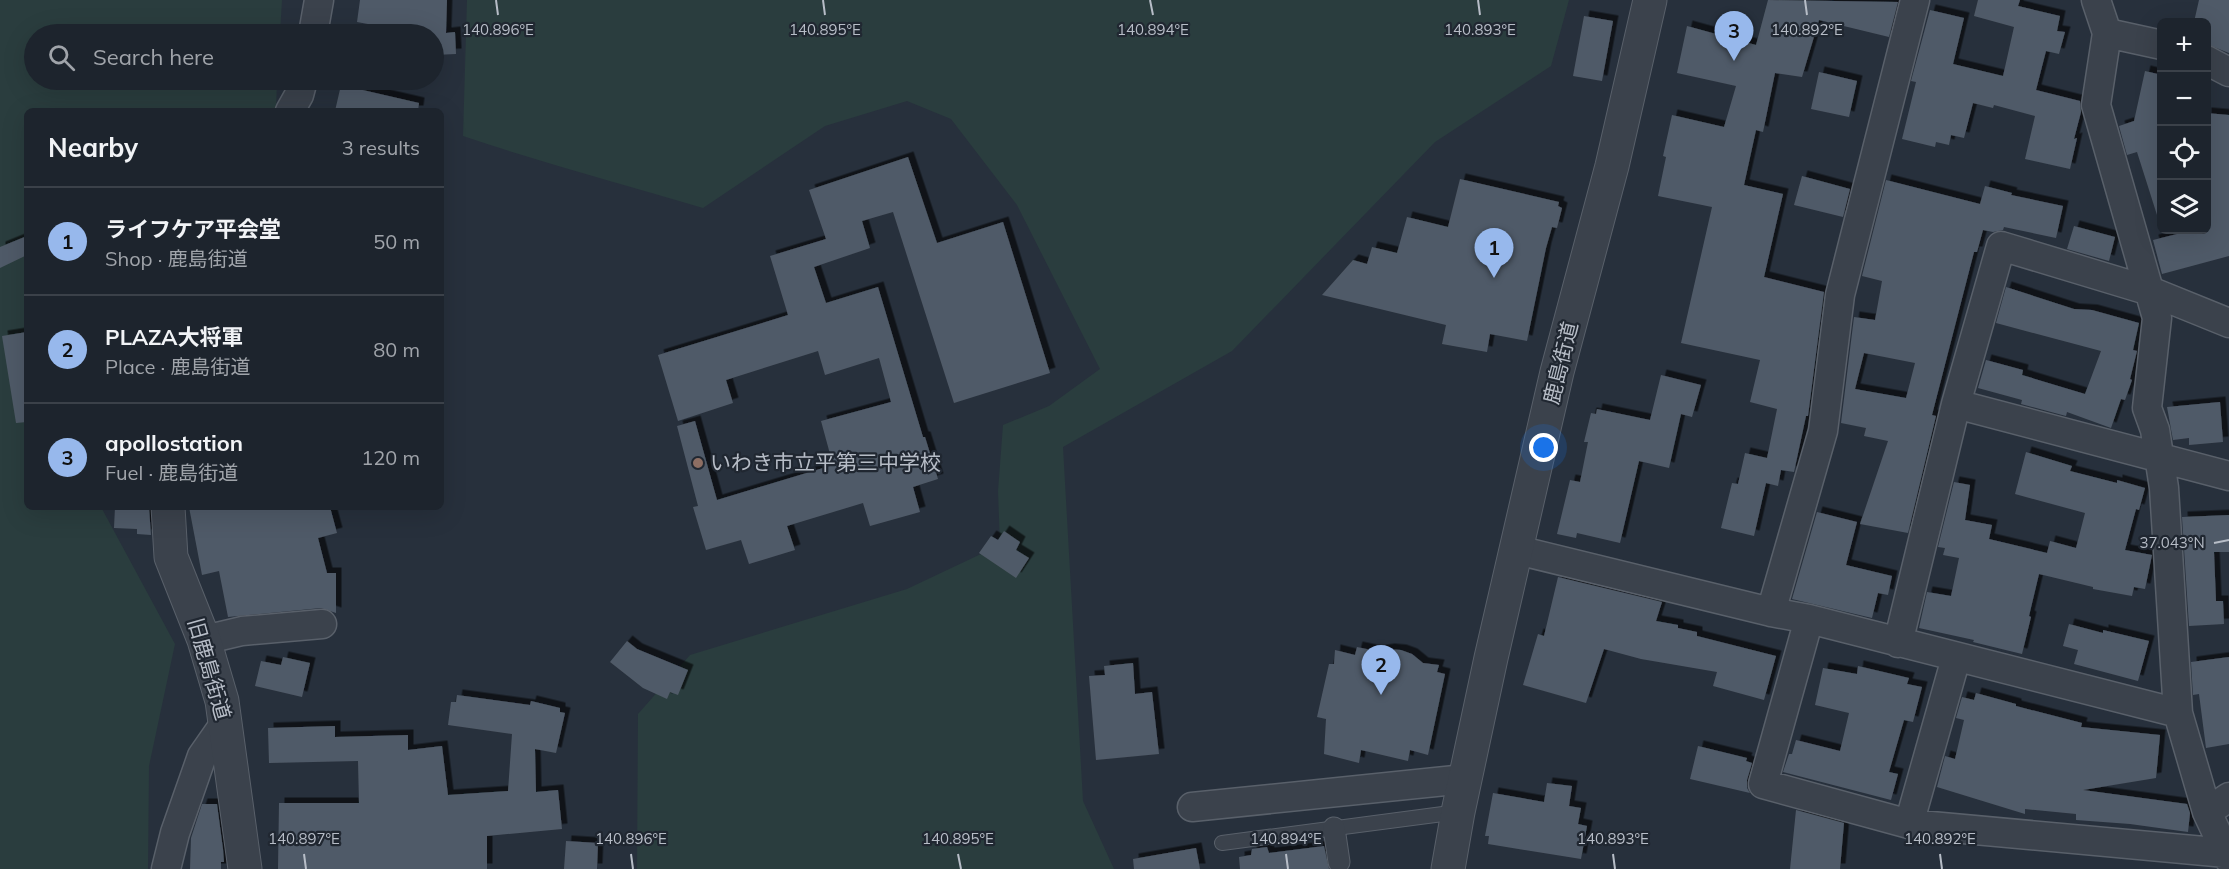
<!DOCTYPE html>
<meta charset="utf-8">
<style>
:root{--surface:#1d242d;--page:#2a3039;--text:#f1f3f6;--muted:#a0a4aa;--line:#3b4149;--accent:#97b8ec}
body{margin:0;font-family:Mulish,"Noto Sans JP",sans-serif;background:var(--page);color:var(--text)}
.controls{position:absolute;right:18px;top:18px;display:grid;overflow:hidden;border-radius:9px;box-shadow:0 6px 24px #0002}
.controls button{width:54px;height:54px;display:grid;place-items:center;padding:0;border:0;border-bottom:2px solid var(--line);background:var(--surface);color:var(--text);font:30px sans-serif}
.you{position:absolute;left:1544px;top:448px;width:21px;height:21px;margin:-15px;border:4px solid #fff;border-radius:50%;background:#1a73e8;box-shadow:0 0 0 9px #1a73e833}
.badge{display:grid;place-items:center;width:39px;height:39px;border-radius:50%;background:var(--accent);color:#111;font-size:20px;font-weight:700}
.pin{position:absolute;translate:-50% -50px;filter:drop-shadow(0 2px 3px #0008)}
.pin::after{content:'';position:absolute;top:32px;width:21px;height:18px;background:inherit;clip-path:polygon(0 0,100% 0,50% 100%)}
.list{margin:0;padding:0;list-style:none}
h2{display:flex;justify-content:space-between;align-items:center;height:78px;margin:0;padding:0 24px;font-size:26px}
h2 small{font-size:20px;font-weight:400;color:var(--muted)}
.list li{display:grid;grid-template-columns:39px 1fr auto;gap:18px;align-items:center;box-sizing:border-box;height:108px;padding:0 24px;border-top:2px solid var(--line)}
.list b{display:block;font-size:22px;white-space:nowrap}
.list p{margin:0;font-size:20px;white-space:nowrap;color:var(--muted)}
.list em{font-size:20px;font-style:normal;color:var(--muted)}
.icon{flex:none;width:33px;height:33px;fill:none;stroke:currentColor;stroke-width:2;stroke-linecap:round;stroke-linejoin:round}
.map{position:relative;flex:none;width:2229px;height:869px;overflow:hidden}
.search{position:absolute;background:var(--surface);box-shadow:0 6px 24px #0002;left:24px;top:24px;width:420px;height:66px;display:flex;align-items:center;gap:15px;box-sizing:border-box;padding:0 21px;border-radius:33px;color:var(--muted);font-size:22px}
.panel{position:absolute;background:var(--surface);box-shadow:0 6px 24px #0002;left:24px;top:108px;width:420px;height:402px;border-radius:9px}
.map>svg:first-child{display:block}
.green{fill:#2a3d3e}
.building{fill:#505a67;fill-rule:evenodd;filter:url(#shadow)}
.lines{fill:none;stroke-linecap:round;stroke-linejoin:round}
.service-casing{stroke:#59606a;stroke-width:16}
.pedestrian-casing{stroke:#59606a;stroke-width:23}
.minor-casing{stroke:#59606a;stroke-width:31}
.tertiary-casing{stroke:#59606a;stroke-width:35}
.service{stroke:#3b424c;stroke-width:14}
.pedestrian{stroke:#3b424c;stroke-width:21}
.minor{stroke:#3b424c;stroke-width:28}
.tertiary{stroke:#3b424c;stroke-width:33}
.ticks{fill:none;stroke:#b7bdc7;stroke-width:2}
.education-dot{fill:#8d6e63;stroke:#202731;stroke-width:2}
.labels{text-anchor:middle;stroke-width:4.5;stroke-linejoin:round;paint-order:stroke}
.street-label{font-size:21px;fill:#b7bdc7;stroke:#202731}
.poi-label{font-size:21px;fill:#b7bdc7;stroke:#202731;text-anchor:start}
.ticks-label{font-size:15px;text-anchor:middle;fill:#b7bdc7;stroke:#202731;stroke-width:4.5;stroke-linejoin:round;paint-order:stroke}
</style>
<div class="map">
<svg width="2229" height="869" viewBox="0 0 2229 869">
<defs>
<filter id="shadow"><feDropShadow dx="5.5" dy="-5.5" stdDeviation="0" flood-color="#0009"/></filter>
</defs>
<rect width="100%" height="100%" fill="#27303c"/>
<path class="green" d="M 0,0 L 282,0 L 280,34 L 34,34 L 34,80 L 277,80 L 276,111 L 27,111 L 27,507 L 101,507 L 175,644 L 149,766 L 148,869 L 0,869 Z
M 467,0 L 1569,0 L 1551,66 L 1435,142 L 1232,351 L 1063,447 L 1083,801 L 1114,869 L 637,869 L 638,714 L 690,655 L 907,589 L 1000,545 L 998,491 L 1003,425 L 1049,406 L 1100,369 L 1017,205 L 951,119 L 907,101 L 825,126 L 703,208 C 623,184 542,163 463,136 Z"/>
<path class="building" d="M 360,0 L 447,0 L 446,33 L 455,32 L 456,54 L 434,55 L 434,34 L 411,34 L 411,32 L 357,22 Z
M 1768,0 L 1898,2 L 1889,37 L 1819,20 L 1802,77 L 1775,73 L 1763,132 L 1756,130 L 1744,185 L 1783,194 L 1764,277 L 1824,292 L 1808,416 L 1806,416 L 1794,472 L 1781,470 L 1778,486 L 1766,483 L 1754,536 L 1721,528 L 1732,483 L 1738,484 L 1745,453 L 1767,458 L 1777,409 L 1750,402 L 1760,360 L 1681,343 L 1712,207 L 1658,196 L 1666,157 L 1663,156 L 1672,115 L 1724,127 L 1736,86 L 1677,73 L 1687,26 L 1756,45 Z
M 1978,0 L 2020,0 L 2018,6 L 2060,16 L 2057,31 L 2065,32 L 2059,54 L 2046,51 L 2036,90 L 2080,101 L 2081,112 L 2074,139 L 2077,138 L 2070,169 L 2025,159 L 2035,116 L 1994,105 L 1993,108 L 1973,103 L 1964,138 L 1951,135 L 1949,145 L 1936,142 L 1935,147 L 1902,139 L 1916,82 L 1911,81 L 1930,10 L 1964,18 L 1953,64 L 2003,76 L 2014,27 L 1974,16 Z
M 2199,0 L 2229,0 L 2229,53 L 2206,44 L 2206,22 L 2194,22 Z
M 1584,16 L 1613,21 L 1602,81 L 1573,76 Z
M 2145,71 L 2162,75 L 2162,215 L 2157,215 L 2137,152 L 2127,155 L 2119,126 L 2134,121 Z
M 1819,72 L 1857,81 L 1849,117 L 1811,109 Z
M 341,85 L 419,103 L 418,111 L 335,111 Z
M 2206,113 L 2229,115 L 2229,256 L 2162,274 L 2153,240 L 2193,230 L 2206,230 L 2206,184 L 2210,145 L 2206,145 Z
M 908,157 L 937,243 L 1003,222 L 1050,373 L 954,403 L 893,212 L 862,221 L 870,248 L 814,267 L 826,303 L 878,287 L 923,437 L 925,437 L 938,479 L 913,487 L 920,512 L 870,526 L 863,503 L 787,526 L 795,550 L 749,564 L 741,540 L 706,550 L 693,507 L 698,506 L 677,426 L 695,421 L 717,500 L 833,465 L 821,421 L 891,402 L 879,358 L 825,375 L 818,351 L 726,380 L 733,403 L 678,421 L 658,355 L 788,315 L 770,256 L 826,239 L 809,190 Z
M 1802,176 L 1850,189 L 1843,217 L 1794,205 Z
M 1460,179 L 1559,202 L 1558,206 L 1562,208 L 1557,228 L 1552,227 L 1546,248 L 1527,341 L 1490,334 L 1487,352 L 1442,344 L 1446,325 L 1322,295 L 1353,260 L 1367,264 L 1372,247 L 1397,253 L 1407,217 L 1448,227 Z
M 1886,180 L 1980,204 L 1985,186 L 2012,193 L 2011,195 L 2063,206 L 2056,238 L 2004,227 L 2003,230 L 1993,232 L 1983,230 L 1977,252 L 1974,252 L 1932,415 L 1936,416 L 1908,533 L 1860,524 L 1888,441 L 1864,436 L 1866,428 L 1841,423 L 1854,317 L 1875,320 L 1882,281 L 1862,276 ZM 1864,353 L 1915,363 L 1906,398 L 1855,389 Z
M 2074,226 L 2115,237 L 2109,261 L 2067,249 Z
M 27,236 L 27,255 L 0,268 L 0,247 Z
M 2006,287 L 2074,309 L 2092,310 L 2139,323 L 2133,350 L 2137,351 L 2130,379 L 2132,380 L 2125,400 L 2121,399 L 2111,428 L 2067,412 L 2066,416 L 2021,404 L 2022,400 L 1978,388 L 1986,360 L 2023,370 L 2022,375 L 2085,394 L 2101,351 L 1996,323 Z
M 27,332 L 27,422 L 16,423 L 2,336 Z
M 1661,375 L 1701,385 L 1692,417 L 1681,414 L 1669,468 L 1639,461 L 1620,543 L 1577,533 L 1576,538 L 1557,534 L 1570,480 L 1580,482 L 1588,442 L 1584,442 L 1591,413 L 1596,414 L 1597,409 L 1650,420 Z
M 2220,402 L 2223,442 L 2189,445 L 2189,438 L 2173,440 L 2167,407 Z
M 2026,452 L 2072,466 L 2070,471 L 2117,483 L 2117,480 L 2145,488 L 2139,510 L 2136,509 L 2125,550 L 2152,555 L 2145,589 L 2134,587 L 2132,596 L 2093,589 L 2093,587 L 2039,574 L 2029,616 L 2031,617 L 2022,654 L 1973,642 L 1974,640 L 1919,628 L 1927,592 L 1951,596 L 1959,558 L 1943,555 L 1945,548 L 1938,547 L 1954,482 L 1970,485 L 1965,520 L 1992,525 L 1989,539 L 2047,553 L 2050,541 L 2076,548 L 2085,513 L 2015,494 Z
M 115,507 L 149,507 L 151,535 L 137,534 L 137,529 L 114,528 Z
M 189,507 L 330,507 L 337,533 L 318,538 L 327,573 L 336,573 L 336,613 L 321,608 L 228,617 L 219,571 L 202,575 Z
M 1817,512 L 1857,522 L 1846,565 L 1892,576 L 1888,595 L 1878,593 L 1872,618 L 1792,599 Z
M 2229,515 L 2229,552 L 2214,552 L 2216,601 L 2223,601 L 2224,624 L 2189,626 L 2182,517 Z
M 1004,531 L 1020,542 L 1016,550 L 1029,558 L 1016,578 L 979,553 L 991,536 L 998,540 Z
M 1558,577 L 1662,602 L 1656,621 L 1678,625 L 1678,628 L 1697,632 L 1697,636 L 1776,656 L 1764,700 L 1713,686 L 1717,672 L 1641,659 L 1604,649 L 1586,703 L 1523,685 L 1538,634 L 1544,636 Z
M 2069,624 L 2103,633 L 2103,630 L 2149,641 L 2138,681 L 2074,664 L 2078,650 L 2063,646 Z
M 627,641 L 637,649 L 688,670 L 678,695 L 670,692 L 667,699 L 643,688 L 610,662 Z
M 1357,647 L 1376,651 L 1389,649 L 1401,650 L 1412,654 L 1423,663 L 1439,665 L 1437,672 L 1445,674 L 1428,755 L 1410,750 L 1408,761 L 1361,750 L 1359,763 L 1324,754 L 1326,719 L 1317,717 L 1329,664 L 1334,664 L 1335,650 L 1355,655 Z
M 283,657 L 310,663 L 302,697 L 255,686 L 261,661 L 281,665 Z
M 2229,657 L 2229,744 L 2206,748 L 2199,694 L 2193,695 L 2191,662 Z
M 1133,663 L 1135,694 L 1152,692 L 1159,754 L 1096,760 L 1089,676 L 1105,675 L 1104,666 Z
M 1858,666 L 1909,678 L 1907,684 L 1922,687 L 1913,722 L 1904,720 L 1889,772 L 1898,774 L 1891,800 L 1783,772 L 1789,754 L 1792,754 L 1796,740 L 1840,751 L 1849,713 L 1815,705 L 1823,668 L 1857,674 Z
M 1976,693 L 2016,704 L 2016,706 L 2082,723 L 2081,727 L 2160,735 L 2156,778 L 2083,790 L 2187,804 L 2190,813 L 2188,832 L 2130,824 L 2076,820 L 2076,814 L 2025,809 L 2025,814 L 1937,787 L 1945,756 L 1955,759 L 1964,720 L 1956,718 L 1962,697 L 1974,700 Z
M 457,695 L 530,705 L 531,701 L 560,708 L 560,712 L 565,713 L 556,753 L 535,749 L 536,792 L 558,790 L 562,829 L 487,836 L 487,869 L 278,869 L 279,803 L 359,803 L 358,761 L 269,763 L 268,728 L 335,726 L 335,737 L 408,735 L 408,750 L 442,746 L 448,795 L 508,791 L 512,734 L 448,725 L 451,702 L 456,702 Z
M 1698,746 L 1747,758 L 1746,761 L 1752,763 L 1747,780 L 1747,788 L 1750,793 L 1690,779 Z
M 1547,783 L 1572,786 L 1569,806 L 1581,808 L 1578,824 L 1587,826 L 1581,859 L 1488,844 L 1489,836 L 1485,836 L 1493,793 L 1544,802 Z
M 202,804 L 217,804 L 223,849 L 224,862 L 221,862 L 221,869 L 190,869 L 191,838 Z
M 1796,810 L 1844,823 L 1840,869 L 1790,869 Z
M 566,841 L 598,843 L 597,869 L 564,869 Z
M 1324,846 L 1329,869 L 1240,869 L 1239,857 L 1251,855 L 1252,849 L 1267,847 L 1269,853 Z
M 1196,848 L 1200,869 L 1134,869 L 1133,859 Z"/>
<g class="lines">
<defs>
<path id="service" d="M 1222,843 L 1458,812"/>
<path id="pedestrian" d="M 1334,828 L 1339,862"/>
<path id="minor" d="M 2096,0 L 2107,33 L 2162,45
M 2107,33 L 2096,105 L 2157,318 L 2147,408 L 2155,430 L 2164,488 L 2178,713 L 2207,812 L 2229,859
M 313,34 L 319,0
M 2206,60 L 2229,72
M 290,111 L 299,95 L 303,80
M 1956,404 L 2229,476
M 1517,550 L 1771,612 L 1809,619 L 2178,713
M 1771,612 L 1823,431 L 1840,295 L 1915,0
M 1809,619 L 1763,784 L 1909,824 L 2226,853
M 204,640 L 242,631 L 322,624
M 1898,643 L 1956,404 L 2001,246 L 2150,291 L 2229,323
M 1192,807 L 1465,779
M 2207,812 L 2229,797
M 1909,824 L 1956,658
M 166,869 L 175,833 L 202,756 L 225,723"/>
<path id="tertiary" d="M 168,507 L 171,557 L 204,640 L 222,701 L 245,869
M 1448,869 L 1458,812 L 1491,658 L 1557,372 L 1612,166 L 1650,0"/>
</defs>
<use href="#service" class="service-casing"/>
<use href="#pedestrian" class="pedestrian-casing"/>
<use href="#minor" class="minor-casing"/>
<use href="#tertiary" class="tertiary-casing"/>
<use href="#service" class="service"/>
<use href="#pedestrian" class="pedestrian"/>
<use href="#minor" class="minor"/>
<use href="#tertiary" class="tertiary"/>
</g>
<path class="ticks" d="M 496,0 L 498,15M 823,0 L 825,15M 1150,0 L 1153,15M 1478,0 L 1480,15M 1805,0 L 1807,15M 2214,543 L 2229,540M 304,854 L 306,869M 631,854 L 633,869M 958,854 L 961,869M 1286,854 L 1288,869M 1613,854 L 1615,869M 1940,854 L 1942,869"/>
<circle class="education-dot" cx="698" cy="463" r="6"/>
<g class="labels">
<g class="street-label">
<text transform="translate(1561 363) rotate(-76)" y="7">鹿島街道</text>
<text transform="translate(209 669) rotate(74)" y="7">旧鹿島街道</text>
</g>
<g class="poi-label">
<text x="710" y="470">いわき市立平第三中学校</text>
</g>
</g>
<g class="ticks-label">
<text x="498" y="35">140.896°E</text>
<text x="825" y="35">140.895°E</text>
<text x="1153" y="35">140.894°E</text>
<text x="1480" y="35">140.893°E</text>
<text x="1807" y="35">140.892°E</text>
<text x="2172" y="548">37.043°N</text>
<text x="304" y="844">140.897°E</text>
<text x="631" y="844">140.896°E</text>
<text x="958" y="844">140.895°E</text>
<text x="1286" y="844">140.894°E</text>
<text x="1613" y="844">140.893°E</text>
<text x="1940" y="844">140.892°E</text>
</g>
</svg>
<div class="controls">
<button>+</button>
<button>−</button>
<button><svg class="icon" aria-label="locate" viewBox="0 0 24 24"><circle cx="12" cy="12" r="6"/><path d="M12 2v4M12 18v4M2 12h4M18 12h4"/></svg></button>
<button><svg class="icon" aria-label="layers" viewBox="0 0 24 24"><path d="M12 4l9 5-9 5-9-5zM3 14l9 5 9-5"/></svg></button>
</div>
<div class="you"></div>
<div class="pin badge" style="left:1494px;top:278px">1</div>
<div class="pin badge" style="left:1381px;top:695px">2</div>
<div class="pin badge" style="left:1734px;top:61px">3</div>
<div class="search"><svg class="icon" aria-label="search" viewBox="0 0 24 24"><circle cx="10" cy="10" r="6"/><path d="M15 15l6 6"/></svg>Search here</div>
<section class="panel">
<h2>Nearby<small>3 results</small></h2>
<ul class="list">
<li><span class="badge">1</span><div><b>ライフケア平会堂</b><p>Shop · 鹿島街道</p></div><em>50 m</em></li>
<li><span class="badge">2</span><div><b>PLAZA大将軍</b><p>Place · 鹿島街道</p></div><em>80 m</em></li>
<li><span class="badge">3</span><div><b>apollostation</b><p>Fuel · 鹿島街道</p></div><em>120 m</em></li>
</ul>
</section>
</div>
